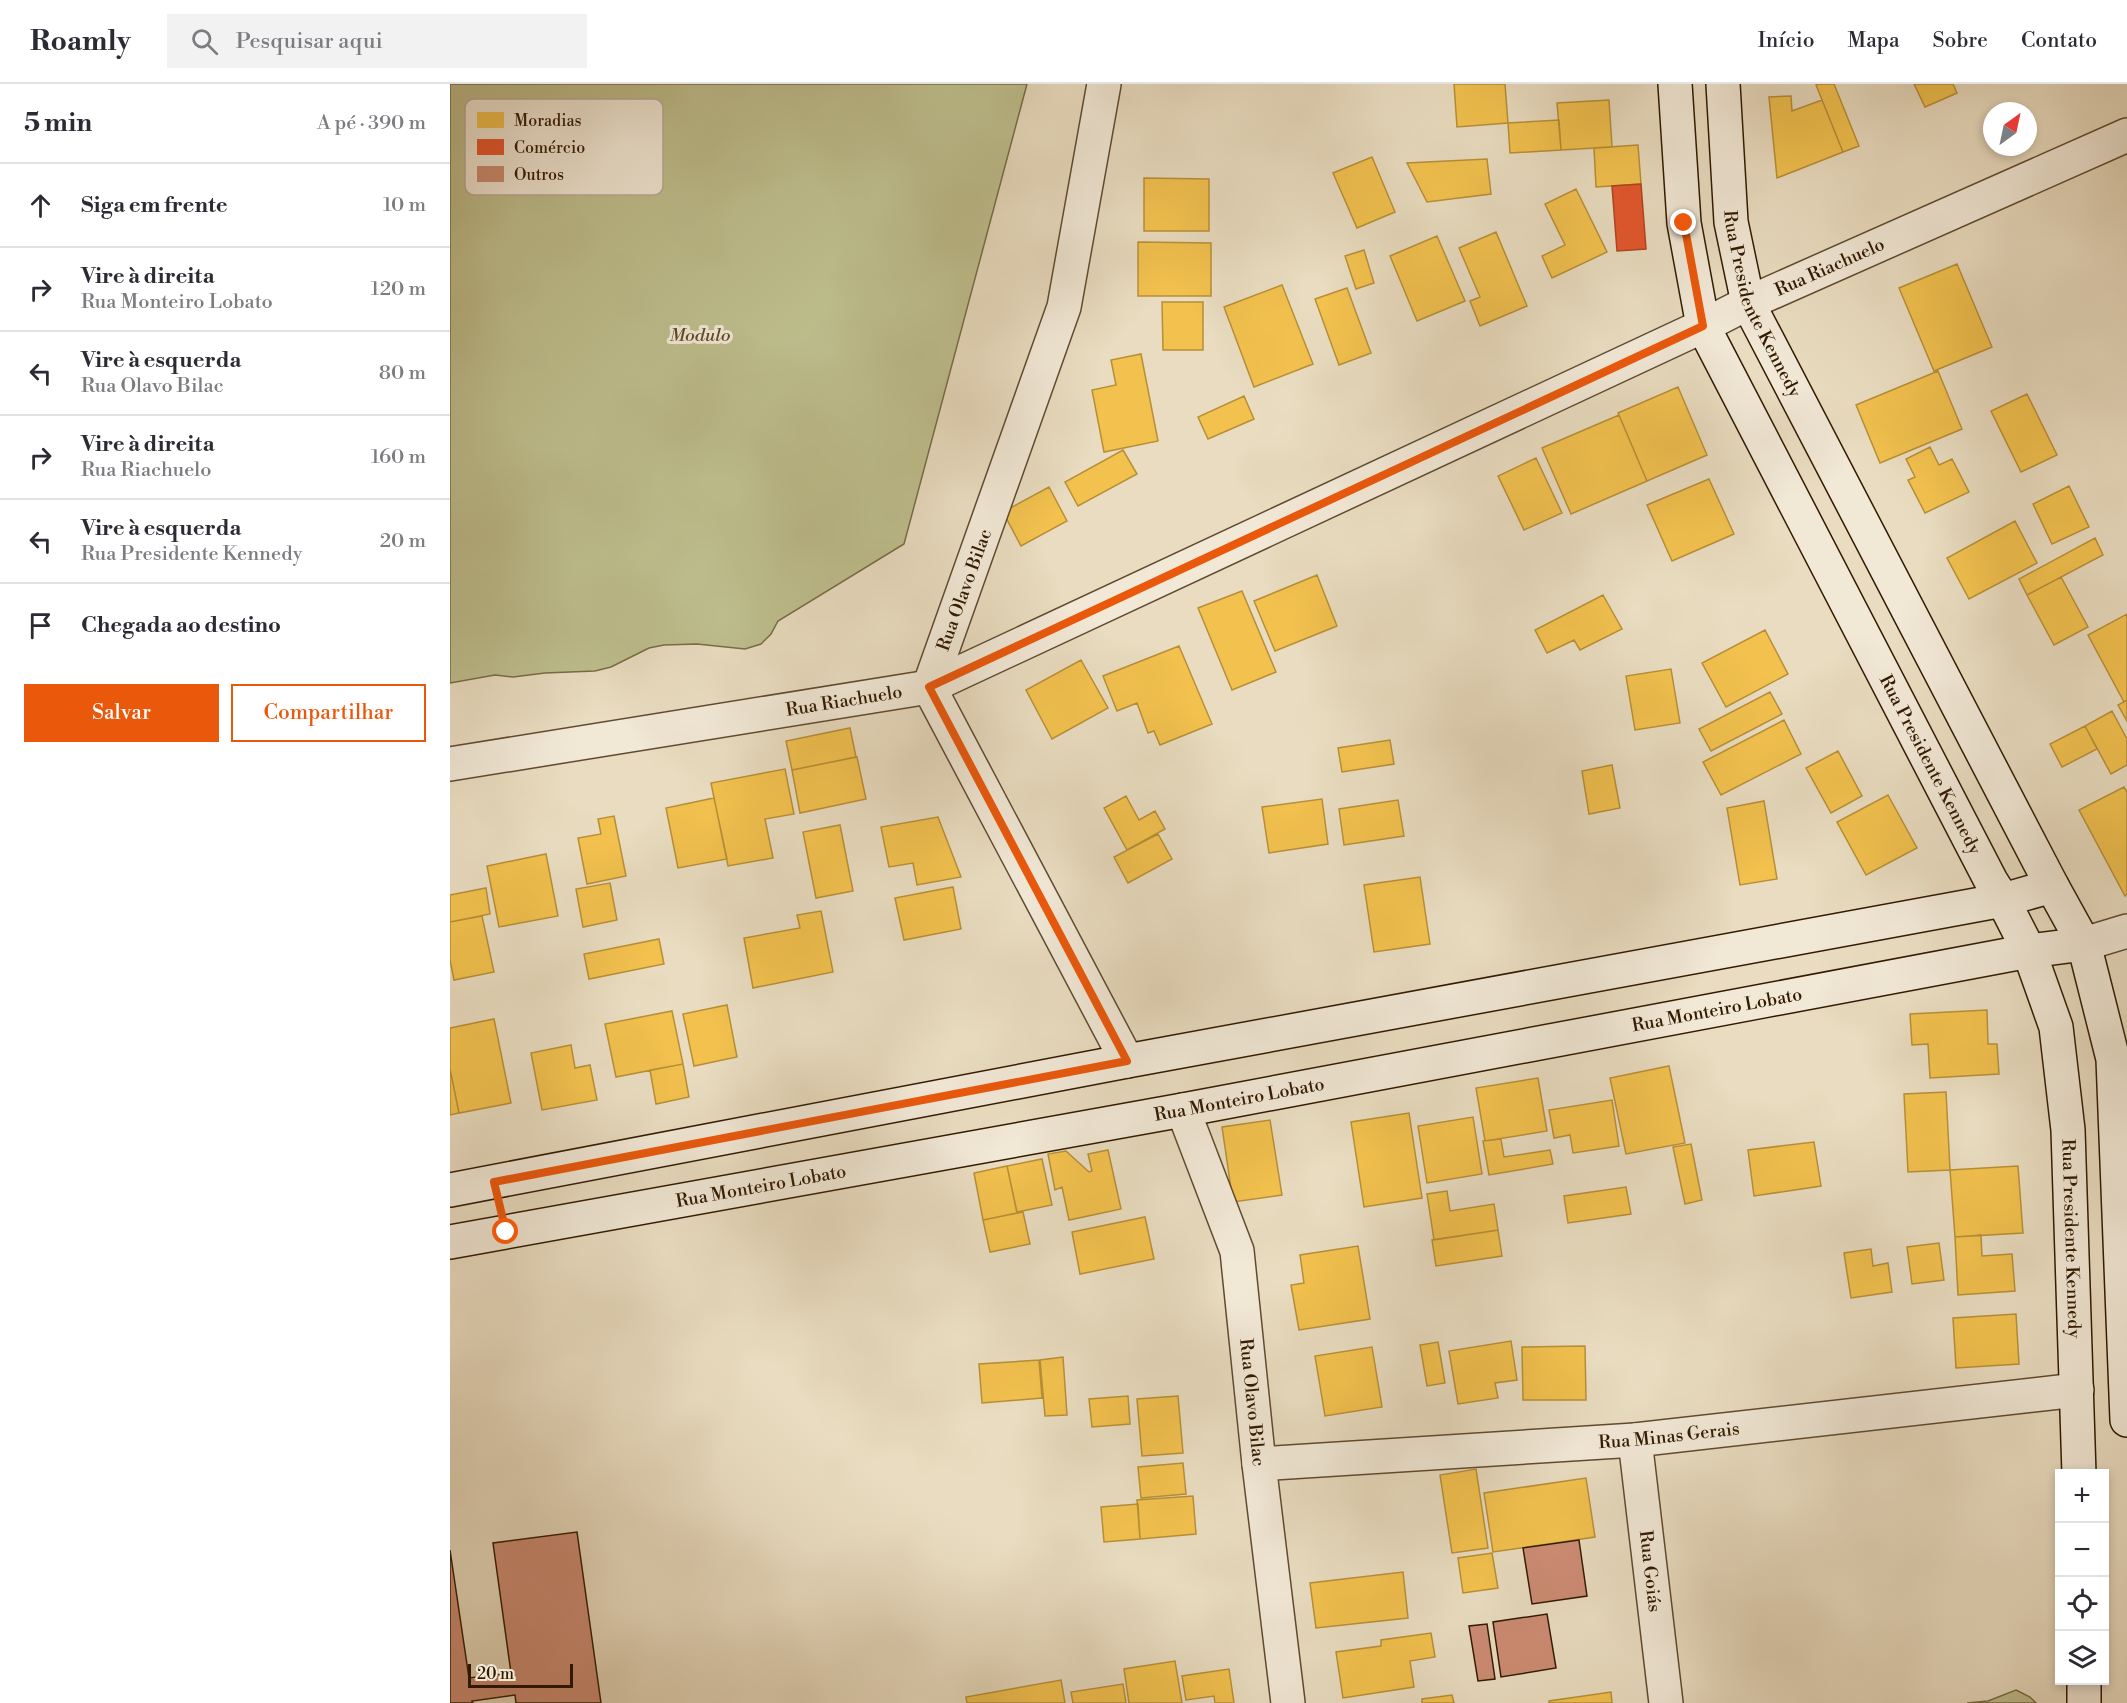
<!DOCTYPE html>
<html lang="pt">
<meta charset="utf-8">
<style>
:root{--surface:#fff;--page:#f2f2f3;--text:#2b2b33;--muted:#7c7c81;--line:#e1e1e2;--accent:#ea580c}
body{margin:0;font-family:"Libre Bodoni",serif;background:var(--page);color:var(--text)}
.controls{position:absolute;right:18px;bottom:18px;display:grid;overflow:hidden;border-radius:0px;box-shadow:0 3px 9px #0003}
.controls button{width:54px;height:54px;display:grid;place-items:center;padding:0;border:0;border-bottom:2px solid var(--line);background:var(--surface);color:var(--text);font:30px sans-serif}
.compass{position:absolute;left:1533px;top:18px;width:54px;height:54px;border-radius:50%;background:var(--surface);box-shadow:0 3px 9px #0003;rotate:33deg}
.scale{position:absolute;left:18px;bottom:15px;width:105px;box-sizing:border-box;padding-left:6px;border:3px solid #321a00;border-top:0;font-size:16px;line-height:21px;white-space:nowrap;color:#321a00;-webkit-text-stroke:4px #f1e8d6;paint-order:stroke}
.stop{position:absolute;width:18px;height:18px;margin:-14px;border:4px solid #ea580c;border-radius:50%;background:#fff}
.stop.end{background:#ea580c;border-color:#fff;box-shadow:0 2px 6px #0008}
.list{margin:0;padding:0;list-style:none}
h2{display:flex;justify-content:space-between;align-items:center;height:78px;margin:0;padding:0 24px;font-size:26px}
h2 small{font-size:20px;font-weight:400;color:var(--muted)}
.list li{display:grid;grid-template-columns:39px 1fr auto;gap:18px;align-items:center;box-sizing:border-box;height:84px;padding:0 24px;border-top:2px solid var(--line)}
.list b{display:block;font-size:22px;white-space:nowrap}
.list p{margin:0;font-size:20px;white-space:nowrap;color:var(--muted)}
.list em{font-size:20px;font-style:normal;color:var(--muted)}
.actions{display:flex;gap:12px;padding:18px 24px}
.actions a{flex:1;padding:14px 0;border:2px solid var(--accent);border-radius:0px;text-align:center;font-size:21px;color:var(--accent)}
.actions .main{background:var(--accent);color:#fff}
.icon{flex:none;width:33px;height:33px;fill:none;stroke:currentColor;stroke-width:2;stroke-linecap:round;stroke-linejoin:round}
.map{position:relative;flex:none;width:1677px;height:1619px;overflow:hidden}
header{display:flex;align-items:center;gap:36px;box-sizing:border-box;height:84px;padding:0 30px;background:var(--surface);border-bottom:2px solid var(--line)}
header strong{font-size:28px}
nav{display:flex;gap:33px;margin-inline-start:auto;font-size:21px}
.search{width:420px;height:54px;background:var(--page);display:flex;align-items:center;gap:15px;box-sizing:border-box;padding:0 21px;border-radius:0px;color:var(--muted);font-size:22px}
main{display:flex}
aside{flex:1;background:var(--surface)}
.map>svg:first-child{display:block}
.green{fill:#bebe8d;stroke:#786c46;stroke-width:1.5}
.homes{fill:#f2c14e;stroke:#b88f37;stroke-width:1.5}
.shops{fill:#e4572e;stroke:#af4520;stroke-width:1.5}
.building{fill:#cc8c74;stroke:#321a00;stroke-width:1.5}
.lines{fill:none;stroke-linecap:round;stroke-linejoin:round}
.street-casing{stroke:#604a30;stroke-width:36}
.secondary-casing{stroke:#321a00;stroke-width:36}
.street{stroke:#f1e8d6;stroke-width:33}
.secondary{stroke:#f1e8d6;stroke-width:33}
.route{stroke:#ea580c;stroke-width:8}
.labels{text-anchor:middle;stroke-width:6;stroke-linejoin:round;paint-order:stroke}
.street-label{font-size:18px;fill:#321a00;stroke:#f1e8d6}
.park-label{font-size:18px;font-style:italic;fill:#5c4b2a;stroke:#f1e8d6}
.key{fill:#f1e8d6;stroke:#b8aa96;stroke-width:1.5}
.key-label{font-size:16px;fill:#321a00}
</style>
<header>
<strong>Roamly</strong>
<div class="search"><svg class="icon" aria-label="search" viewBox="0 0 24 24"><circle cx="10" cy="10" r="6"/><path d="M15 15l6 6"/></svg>Pesquisar aqui</div>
<nav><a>Início</a><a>Mapa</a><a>Sobre</a><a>Contato</a></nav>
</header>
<main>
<aside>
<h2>5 min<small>A pé · 390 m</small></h2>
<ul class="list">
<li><svg class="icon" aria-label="ahead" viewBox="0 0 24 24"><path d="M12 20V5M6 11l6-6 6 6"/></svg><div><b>Siga em frente</b></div><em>10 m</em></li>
<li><svg class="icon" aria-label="right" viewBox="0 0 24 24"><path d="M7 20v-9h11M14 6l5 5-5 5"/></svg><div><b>Vire à direita</b><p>Rua Monteiro Lobato</p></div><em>120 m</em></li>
<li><svg class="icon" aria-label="left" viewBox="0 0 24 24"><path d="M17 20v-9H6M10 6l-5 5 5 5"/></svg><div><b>Vire à esquerda</b><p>Rua Olavo Bilac</p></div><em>80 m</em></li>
<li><svg class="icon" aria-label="right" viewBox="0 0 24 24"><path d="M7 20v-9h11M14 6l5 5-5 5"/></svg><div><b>Vire à direita</b><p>Rua Riachuelo</p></div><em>160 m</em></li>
<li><svg class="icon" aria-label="left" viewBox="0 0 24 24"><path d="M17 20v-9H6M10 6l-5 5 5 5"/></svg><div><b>Vire à esquerda</b><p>Rua Presidente Kennedy</p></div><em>20 m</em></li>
<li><svg class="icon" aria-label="arrive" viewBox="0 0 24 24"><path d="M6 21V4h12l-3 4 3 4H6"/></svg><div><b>Chegada ao destino</b></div></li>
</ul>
<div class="actions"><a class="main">Salvar</a><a>Compartilhar</a></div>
</aside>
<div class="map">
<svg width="1677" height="1619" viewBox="0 0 1677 1619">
<rect width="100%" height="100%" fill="#e9dcc0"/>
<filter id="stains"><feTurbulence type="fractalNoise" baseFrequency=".00333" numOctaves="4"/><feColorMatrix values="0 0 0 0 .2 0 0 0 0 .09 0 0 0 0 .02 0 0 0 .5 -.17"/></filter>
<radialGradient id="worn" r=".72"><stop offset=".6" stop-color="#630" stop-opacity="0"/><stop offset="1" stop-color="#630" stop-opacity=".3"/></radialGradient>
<path class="green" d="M 0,0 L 577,0 L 454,460 L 328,537 L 321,550 L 311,560 L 295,565 L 247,560 L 214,561 L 199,564 L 161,583 L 145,587 L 95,589 L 63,593 L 45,591 L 0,599 Z
M 1566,1606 L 1580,1613 L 1586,1619 L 1517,1619 L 1538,1617 Z"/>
<path class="homes" d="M 1004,0 L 1055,0 L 1058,39 L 1007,43 Z
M 1369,0 L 1384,0 L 1409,62 L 1393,68 L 1366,1 Z
M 1464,0 L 1503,0 L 1507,9 L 1475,23 Z
M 1341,12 L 1342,27 L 1372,16 L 1393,68 L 1327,94 L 1319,13 Z
M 1159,16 L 1162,63 L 1111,66 L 1107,19 Z
M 1109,36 L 1111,66 L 1060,69 L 1058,39 Z
M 1188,61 L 1191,100 L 1146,103 L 1144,64 Z
M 922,73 L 945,128 L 907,144 L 883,89 Z
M 1037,75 L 1041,110 L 977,118 L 957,79 Z
M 694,94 L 759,95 L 759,147 L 694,147 Z
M 1126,105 L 1157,168 L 1102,194 L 1092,172 L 1115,161 L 1095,120 Z
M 1046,148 L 1077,222 L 1030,242 L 1020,217 L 1030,213 L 1009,164 Z
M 987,152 L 1015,217 L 967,237 L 940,172 Z
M 688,158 L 761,159 L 761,212 L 688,212 Z
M 914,166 L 924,199 L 906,205 L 895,172 Z
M 1507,180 L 1542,263 L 1484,287 L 1449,204 Z
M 832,201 L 863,280 L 804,303 L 774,223 Z
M 897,204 L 921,269 L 889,281 L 865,215 Z
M 712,218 L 753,218 L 753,266 L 713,266 Z
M 691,270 L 708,357 L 654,368 L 642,306 L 666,301 L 661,276 Z
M 1488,287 L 1512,345 L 1430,379 L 1406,321 Z
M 1228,303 L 1257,371 L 1197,397 L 1168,329 Z
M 1577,310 L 1607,371 L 1571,388 L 1541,327 Z
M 794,312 L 804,335 L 758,355 L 748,333 Z
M 1169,331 L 1197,397 L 1121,430 L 1092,364 Z
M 1480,363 L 1489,381 L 1502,375 L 1519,408 L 1475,429 L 1458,396 L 1465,393 L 1456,375 Z
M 673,366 L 687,390 L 628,422 L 615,398 Z
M 1086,374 L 1112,429 L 1074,446 L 1048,392 Z
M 1259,395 L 1284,450 L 1222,477 L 1197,421 Z
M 1619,402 L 1639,443 L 1602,460 L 1583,420 Z
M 599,403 L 617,437 L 571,462 L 553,428 Z
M 1565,437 L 1587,479 L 1519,515 L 1497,474 Z
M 1645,454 L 1653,471 L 1577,511 L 1569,495 Z
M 867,491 L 887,542 L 825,567 L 804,517 Z
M 1611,493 L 1638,543 L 1604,561 L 1577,511 Z
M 792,507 L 826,588 L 782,606 L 748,524 Z
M 1153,511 L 1172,545 L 1130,566 L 1124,556 L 1097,569 L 1085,546 Z
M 1677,530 L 1677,616 L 1674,618 L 1638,551 Z
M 1315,546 L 1338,590 L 1276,623 L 1252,579 Z
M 729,562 L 762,640 L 710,661 L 704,647 L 698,649 L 687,619 L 667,627 L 653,592 Z
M 631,576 L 658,624 L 602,655 L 576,606 Z
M 1221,585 L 1230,639 L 1185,646 L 1176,592 Z
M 1320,608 L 1332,630 L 1261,667 L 1249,645 Z
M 1677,616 L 1677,637 L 1668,621 Z
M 1662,627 L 1677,655 L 1677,681 L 1661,690 L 1635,642 Z
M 1334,636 L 1351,670 L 1271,711 L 1253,678 Z
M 1635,642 L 1647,665 L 1612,683 L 1600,660 Z
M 400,644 L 406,673 L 342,686 L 336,657 Z
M 940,656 L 944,680 L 892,688 L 888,664 Z
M 1388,667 L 1412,712 L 1381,729 L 1356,684 Z
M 407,673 L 416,715 L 350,729 L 342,686 Z
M 1162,681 L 1170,724 L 1139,730 L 1132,687 Z
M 335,685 L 344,730 L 315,735 L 323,774 L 278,782 L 261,699 Z
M 1674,703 L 1677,708 L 1677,810 L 1675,812 L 1629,726 Z
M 1438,711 L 1467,764 L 1416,791 L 1387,738 Z
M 676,712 L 689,736 L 705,727 L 715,745 L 677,766 L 654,724 Z
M 264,714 L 277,775 L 228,784 L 216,724 Z
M 872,715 L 878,760 L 819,769 L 812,723 Z
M 948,716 L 954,752 L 894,761 L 889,725 Z
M 1314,717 L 1327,795 L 1290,801 L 1277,724 Z
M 164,732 L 176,792 L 137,800 L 128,754 L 151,750 L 148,735 Z
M 488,733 L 511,793 L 467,801 L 463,779 L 439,783 L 431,743 Z
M 390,741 L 403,807 L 366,814 L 353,748 Z
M 708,750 L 722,775 L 678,799 L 664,773 Z
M 96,770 L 108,832 L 49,843 L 37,782 Z
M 970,793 L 980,860 L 924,868 L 914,801 Z
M 160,799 L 167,836 L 133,843 L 126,805 Z
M 503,803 L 511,845 L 454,856 L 445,814 Z
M 36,804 L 40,830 L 0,838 L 0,811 Z
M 371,827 L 383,888 L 303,904 L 294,854 L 350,844 L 347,831 Z
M 32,832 L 44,888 L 4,896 L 0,876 L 0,838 Z
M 209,855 L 214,880 L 139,895 L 134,870 Z
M 277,921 L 287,973 L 244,982 L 233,930 Z
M 1537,926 L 1538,960 L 1547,960 L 1549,990 L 1480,994 L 1478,960 L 1462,961 L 1460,930 Z
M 222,927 L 233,980 L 166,993 L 155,940 Z
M 44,935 L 61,1019 L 9,1029 L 0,985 L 0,944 Z
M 121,961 L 125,984 L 140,981 L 147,1016 L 92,1026 L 81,969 Z
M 233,980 L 239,1013 L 206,1020 L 200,986 Z
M 1219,982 L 1235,1059 L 1176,1070 L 1160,994 Z
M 0,985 L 9,1029 L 0,1031 Z
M 1088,994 L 1097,1047 L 1035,1057 L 1026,1004 Z
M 1496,1008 L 1500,1086 L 1458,1088 L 1454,1010 Z
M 1162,1016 L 1169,1062 L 1123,1069 L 1120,1051 L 1104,1054 L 1099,1026 Z
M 959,1029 L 972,1114 L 914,1123 L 901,1038 Z
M 1023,1033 L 1032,1090 L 977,1099 L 968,1042 Z
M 820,1036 L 832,1111 L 783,1118 L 772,1043 Z
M 1051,1055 L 1054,1073 L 1100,1066 L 1103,1080 L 1039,1091 L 1033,1057 Z
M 1364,1058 L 1371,1102 L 1304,1112 L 1298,1066 Z
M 1241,1060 L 1252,1116 L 1235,1120 L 1223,1063 Z
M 658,1066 L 671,1125 L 619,1136 L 612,1103 L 605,1106 L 598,1070 L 616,1067 L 639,1088 L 642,1087 L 638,1070 Z
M 592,1075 L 602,1121 L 567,1128 L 557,1082 Z
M 557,1082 L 567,1129 L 533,1136 L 524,1089 Z
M 1568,1082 L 1573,1149 L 1505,1153 L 1500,1086 Z
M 1176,1103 L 1181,1130 L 1118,1139 L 1114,1112 Z
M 997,1107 L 1000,1127 L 1044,1120 L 1048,1146 L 984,1156 L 977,1110 Z
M 573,1128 L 580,1160 L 540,1168 L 533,1136 Z
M 695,1133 L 704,1175 L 630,1190 L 622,1148 Z
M 1048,1146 L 1052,1172 L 986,1182 L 982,1156 Z
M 1531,1151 L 1532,1172 L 1562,1170 L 1565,1207 L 1508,1211 L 1505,1153 Z
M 1489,1159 L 1494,1196 L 1462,1200 L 1457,1163 Z
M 908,1162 L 920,1235 L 849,1246 L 841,1201 L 854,1199 L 850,1171 Z
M 1421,1165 L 1423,1182 L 1438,1179 L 1442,1208 L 1401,1214 L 1394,1169 Z
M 1566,1230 L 1569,1280 L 1506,1284 L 1503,1234 Z
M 1061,1257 L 1067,1296 L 1045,1299 L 1048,1314 L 1008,1320 L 999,1267 Z
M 988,1258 L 995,1299 L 977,1302 L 970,1261 Z
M 1135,1262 L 1136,1316 L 1073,1316 L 1072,1263 Z
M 922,1263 L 932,1323 L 875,1332 L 865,1272 Z
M 613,1273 L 617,1331 L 595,1332 L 590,1276 Z
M 589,1276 L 592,1314 L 532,1319 L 529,1280 Z
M 678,1312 L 680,1340 L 642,1343 L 639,1315 Z
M 728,1312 L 733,1369 L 692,1372 L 687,1315 Z
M 733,1379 L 736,1410 L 691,1414 L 688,1383 Z
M 1026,1385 L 1038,1464 L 1002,1469 L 990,1391 Z
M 1136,1394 L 1145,1453 L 1043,1468 L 1034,1409 Z
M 743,1412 L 746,1450 L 690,1455 L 687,1416 Z
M 688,1420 L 690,1455 L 654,1458 L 651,1423 Z
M 1042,1469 L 1048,1504 L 1013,1509 L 1008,1474 Z
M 953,1488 L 958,1534 L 866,1544 L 860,1499 Z
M 981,1549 L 985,1573 L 960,1577 L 964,1603 L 893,1614 L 886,1568 L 931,1562 L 931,1556 Z
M 725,1577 L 732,1619 L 679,1619 L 674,1585 Z
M 779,1585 L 784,1619 L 765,1619 L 764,1612 L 736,1616 L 732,1592 Z
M 611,1596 L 615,1619 L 517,1619 L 516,1613 Z
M 673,1600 L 676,1619 L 623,1619 L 621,1608 Z
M 1161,1608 L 1162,1619 L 1099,1619 L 1099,1617 Z
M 1002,1611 L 1004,1619 L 972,1619 L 972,1615 Z"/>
<path class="shops" d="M 1191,100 L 1196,165 L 1167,167 L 1162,102 Z"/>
<path class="building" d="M 127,1448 L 151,1619 L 66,1619 L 65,1611 L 22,1617 L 23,1619 L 0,1619 L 0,1466 L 19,1594 L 61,1589 L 43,1459 Z
M 1129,1456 L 1137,1512 L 1082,1520 L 1073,1464 Z
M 1097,1530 L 1106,1584 L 1051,1593 L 1043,1538 Z
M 1037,1540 L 1045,1595 L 1028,1597 L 1019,1542 Z"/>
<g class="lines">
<defs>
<g id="street">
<path d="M 654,0 L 614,223 L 479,603 L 677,977"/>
<path id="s1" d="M 0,680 L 479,603 L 1253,242 L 1298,219 L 1677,51"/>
<path d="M 1634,860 L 1677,847"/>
<path id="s2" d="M 733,1026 L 787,1167 L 809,1380 L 838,1619"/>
<path id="s3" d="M 1185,1356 L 1216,1619"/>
<path id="s4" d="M 809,1380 L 1185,1356 L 1627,1306"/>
</g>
<g id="secondary">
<path id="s5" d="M 1225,0 L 1234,139 L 1253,242 L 1541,797 L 1553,816 L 1579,867 L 1606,943 L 1618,1046 L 1629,1390"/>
<path id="s6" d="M 1273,0 L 1281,138 L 1298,219 L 1602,802 L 1634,860 L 1663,975 L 1677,1336"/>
<path d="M 0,1106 L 677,977 L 1553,816 L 1602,802"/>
<path id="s7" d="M 0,1158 L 733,1026 L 1579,867 L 1634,860"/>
<path d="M 1634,1596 L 1634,1619"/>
</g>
</defs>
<use href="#street" class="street-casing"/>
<use href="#secondary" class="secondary-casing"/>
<use href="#street" class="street"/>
<use href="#secondary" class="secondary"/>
</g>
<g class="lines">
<path class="route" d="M 56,1148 L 44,1098 L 677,977 L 479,603 L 1253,242 L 1234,139"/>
</g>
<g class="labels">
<g class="street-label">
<text dy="6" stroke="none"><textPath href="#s1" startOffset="1479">Rua Riachuelo</textPath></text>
<text dy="6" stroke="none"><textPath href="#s6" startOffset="226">Rua Presidente Kennedy</textPath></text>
<text transform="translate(514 506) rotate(-70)" y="6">Rua Olavo Bilac</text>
<text dy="6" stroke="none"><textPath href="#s1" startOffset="399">Rua Riachuelo</textPath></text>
<text dy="6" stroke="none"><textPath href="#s5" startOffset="738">Rua Presidente Kennedy</textPath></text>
<text dy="6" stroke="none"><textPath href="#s7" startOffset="1288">Rua Monteiro Lobato</textPath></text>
<text dy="6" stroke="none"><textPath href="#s7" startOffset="802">Rua Monteiro Lobato</textPath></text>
<text dy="6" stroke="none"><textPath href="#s7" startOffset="316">Rua Monteiro Lobato</textPath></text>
<text dy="6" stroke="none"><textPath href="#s5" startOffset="1242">Rua Presidente Kennedy</textPath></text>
<text dy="6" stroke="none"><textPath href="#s2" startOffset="303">Rua Olavo Bilac</textPath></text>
<text dy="6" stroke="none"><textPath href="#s4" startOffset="411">Rua Minas Gerais</textPath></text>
<text dy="6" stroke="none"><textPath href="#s3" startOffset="132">Rua Goiás</textPath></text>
</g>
<g class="park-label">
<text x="250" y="257">Modulo</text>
</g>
</g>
<rect x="15" y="15" width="198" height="96" rx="9" class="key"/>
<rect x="27" y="28" width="27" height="16" fill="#f2c14e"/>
<rect x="27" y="55" width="27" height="16" fill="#e4572e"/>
<rect x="27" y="82" width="27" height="16" fill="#cc8c74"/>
<g class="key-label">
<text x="64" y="42">Moradias</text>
<text x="64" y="69">Comércio</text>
<text x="64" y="96">Outros</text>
</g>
<rect width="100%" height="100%" filter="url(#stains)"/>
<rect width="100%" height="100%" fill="url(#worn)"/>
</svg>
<div class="controls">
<button>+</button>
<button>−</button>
<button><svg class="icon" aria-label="locate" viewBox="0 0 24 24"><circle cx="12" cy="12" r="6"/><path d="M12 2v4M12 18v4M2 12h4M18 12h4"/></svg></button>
<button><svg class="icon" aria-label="layers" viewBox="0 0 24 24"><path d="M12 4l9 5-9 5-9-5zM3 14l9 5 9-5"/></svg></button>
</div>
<svg class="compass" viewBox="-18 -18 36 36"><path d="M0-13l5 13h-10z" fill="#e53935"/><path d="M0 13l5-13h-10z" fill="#7c7c81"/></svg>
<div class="scale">20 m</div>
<div class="stop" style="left:56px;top:1148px"></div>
<div class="stop end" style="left:1234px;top:139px"></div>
</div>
</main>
